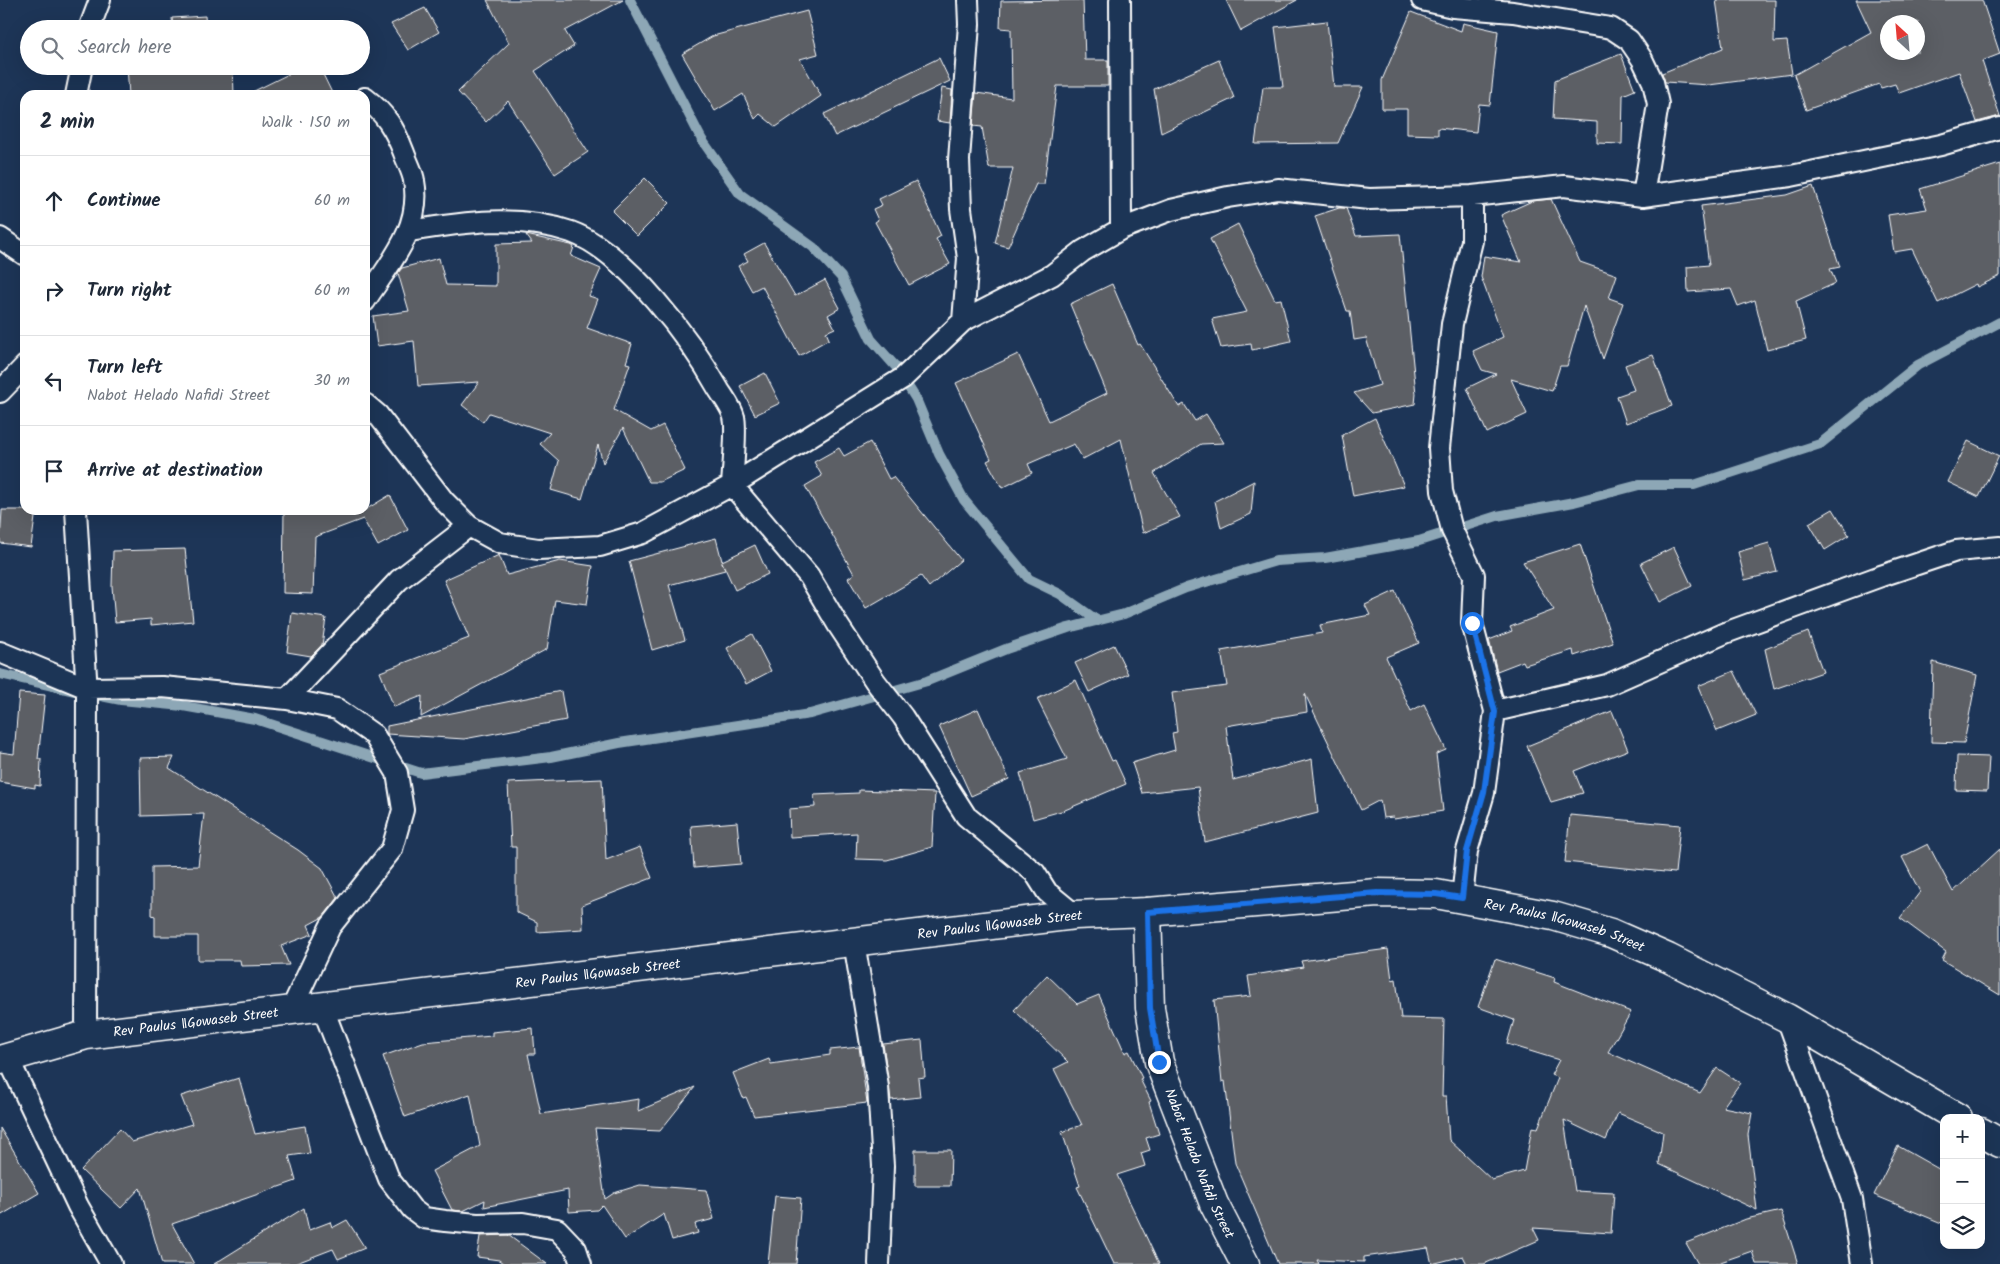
<!DOCTYPE html>
<meta charset="utf-8">
<style>
:root{--surface:#fff;--page:#f2f2f3;--text:#1f2937;--muted:#747a83;--line:#e0e1e3}
body{margin:0;font-family:Kalam,sans-serif;background:var(--page);color:var(--text)}
.controls{position:absolute;right:15px;bottom:15px;display:grid;overflow:hidden;border-radius:10px;box-shadow:0 5px 20px #0002}
.controls button{width:45px;height:45px;display:grid;place-items:center;padding:0;border:0;border-bottom:1px solid var(--line);background:var(--surface);color:var(--text);font:25px sans-serif}
.compass{position:absolute;left:1880px;top:15px;width:45px;height:45px;border-radius:50%;background:var(--surface);box-shadow:0 5px 20px #0002;rotate:334deg}
.stop{position:absolute;width:15px;height:15px;margin:-11px;border:4px solid #1a73e8;border-radius:50%;background:#fff}
.stop.end{background:#1a73e8;border-color:#fff;box-shadow:0 1px 5px #0008}
.list{margin:0;padding:0;list-style:none}
h2{display:flex;justify-content:space-between;align-items:center;height:65px;margin:0;padding:0 20px;font-size:21px}
h2 small{font-size:16px;font-weight:400;color:var(--muted)}
.list li{display:grid;grid-template-columns:32px 1fr auto;gap:15px;align-items:center;box-sizing:border-box;height:90px;padding:0 20px;border-top:1px solid var(--line)}
.list b{display:block;font-size:19px;white-space:nowrap}
.list p{margin:0;font-size:16px;white-space:nowrap;color:var(--muted)}
.list em{font-size:16px;font-style:normal;color:var(--muted)}
.icon{flex:none;width:28px;height:28px;fill:none;stroke:currentColor;stroke-width:2;stroke-linecap:round;stroke-linejoin:round}
.map{position:relative;flex:none;width:2000px;height:1264px;overflow:hidden}
.search{position:absolute;background:var(--surface);box-shadow:0 5px 20px #0002;left:20px;top:20px;width:350px;height:55px;display:flex;align-items:center;gap:12px;box-sizing:border-box;padding:0 18px;border-radius:28px;color:var(--muted);font-size:19px}
.panel{position:absolute;background:var(--surface);box-shadow:0 5px 20px #0002;left:20px;top:90px;width:350px;height:425px;border-radius:15px}
.map>svg:first-child{display:block}
.lines{fill:none;stroke-linecap:round;stroke-linejoin:round}
.stream{stroke:#8da7b6;stroke-width:10}
.building{fill:#5b5e65;stroke:#fff;fill-rule:evenodd}
.service-casing{stroke:#fff;stroke-width:24}
.minor-casing{stroke:#fff;stroke-width:31}
.service{stroke:#1d3557;stroke-width:20}
.minor{stroke:#1d3557;stroke-width:28}
.route{stroke:#1a73e8;stroke-width:6}
.labels{text-anchor:middle;stroke-width:5;stroke-linejoin:round;paint-order:stroke}
.street-label{font-size:14px;fill:#fff;stroke:#1d3557}
</style>
<div class="map">
<svg width="2000" height="1264" viewBox="0 0 2000 1264">
<rect width="100%" height="100%" fill="#1d3557"/>
<filter id="ink" filterUnits="userSpaceOnUse"><feTurbulence type="fractalNoise" baseFrequency=".02" numOctaves="2"/><feDisplacementMap in="SourceGraphic" scale="10" xChannelSelector="R" yChannelSelector="G"/><feConvolveMatrix kernelMatrix="1 2 1 2 8 2 1 2 1" color-interpolation-filters="sRGB"/></filter>
<g filter="url(#ink)">
<g class="lines">
<path class="stream" d="M 630,0 L 702,140 L 740,194 L 813,247 L 841,277 L 871,339 L 896,367 L 916,399 L 939,454 L 964,500 L 1029,579 L 1060,594 L 1098,621
M 0,674 L 74,691
M 96,695 L 121,700 L 183,706 L 255,719 L 421,773 L 551,757 L 619,743 L 810,714 L 927,681 L 1006,649 L 1068,628 L 1124,614 L 1186,588 L 1276,561 L 1325,558 L 1419,541 L 1497,516 L 1574,502 L 1639,485 L 1694,485 L 1820,444 L 1918,365 L 2000,322"/>
</g>
<path class="building" d="M 487,0 L 623,0 L 565,31 L 574,46 L 535,71 L 588,152 L 555,174 L 508,101 L 486,122 L 458,92 L 509,43 Z
M 1083,0 L 1085,60 L 1108,60 L 1108,86 L 1057,86 L 1044,184 L 1036,184 L 1008,247 L 995,243 L 1013,168 L 989,168 L 982,127 L 973,126 L 976,93 L 1012,98 L 1011,29 L 1000,28 L 1001,1 Z
M 1226,0 L 1297,0 L 1241,31 Z
M 1716,0 L 1775,0 L 1774,42 L 1787,41 L 1792,74 L 1709,85 L 1665,82 L 1662,73 L 1723,48 Z
M 1856,0 L 1982,0 L 2000,54 L 1982,61 L 2000,116 L 1977,122 L 1959,72 L 1899,93 L 1895,84 L 1881,88 L 1879,84 L 1806,110 L 1794,75 L 1871,32 ZM 1888,22 L 1918,22 L 1918,52 L 1888,52 Z
M 425,8 L 439,32 L 408,50 L 391,24 Z
M 807,11 L 818,54 L 800,59 L 821,96 L 776,127 L 760,114 L 755,119 L 743,94 L 715,111 L 682,54 L 713,36 Z
M 1411,12 L 1461,31 L 1463,23 L 1498,31 L 1490,105 L 1479,104 L 1476,132 L 1438,128 L 1438,135 L 1407,134 L 1407,109 L 1382,109 L 1382,80 Z
M 205,16 L 206,29 L 173,29 L 172,18 Z
M 1327,21 L 1334,87 L 1363,87 L 1338,143 L 1255,144 L 1263,87 L 1283,87 L 1275,27 Z
M 1621,54 L 1635,90 L 1623,95 L 1622,144 L 1597,143 L 1597,122 L 1553,119 L 1555,80 Z
M 939,58 L 950,81 L 835,136 L 824,114 Z
M 1219,60 L 1234,98 L 1161,133 L 1154,89 Z
M 127,66 L 233,66 L 234,95 L 129,95 Z
M 305,66 L 319,66 L 333,95 L 246,95 Z
M 942,88 L 952,90 L 950,123 L 937,121 Z
M 2000,164 L 2000,276 L 1977,287 L 1976,284 L 1938,303 L 1912,249 L 1894,252 L 1888,215 L 1927,209 L 1920,189 Z
M 645,178 L 670,203 L 637,236 L 612,211 Z
M 916,181 L 941,236 L 936,239 L 950,264 L 909,285 L 875,222 L 878,220 L 873,209 L 882,205 L 879,199 Z
M 1813,186 L 1840,267 L 1830,269 L 1836,283 L 1796,301 L 1806,340 L 1767,350 L 1755,300 L 1738,306 L 1731,289 L 1688,292 L 1687,267 L 1709,265 L 1701,206 L 1787,195 Z
M 1551,199 L 1580,262 L 1617,275 L 1609,298 L 1623,303 L 1603,359 L 1584,306 L 1567,366 L 1560,366 L 1552,391 L 1511,379 L 1527,414 L 1487,433 L 1467,388 L 1496,374 L 1482,370 L 1473,351 L 1503,337 L 1481,277 L 1484,256 L 1521,262 L 1501,215 L 1532,201 Z
M 1339,208 L 1346,208 L 1356,236 L 1400,234 L 1416,394 L 1415,404 L 1372,413 L 1354,393 L 1380,385 L 1366,338 L 1354,340 L 1350,311 L 1347,311 L 1315,216 Z
M 1238,224 L 1275,300 L 1281,299 L 1291,341 L 1252,350 L 1251,344 L 1221,348 L 1212,319 L 1247,312 L 1210,239 Z
M 526,235 L 571,245 L 574,247 L 571,256 L 601,269 L 589,296 L 598,299 L 587,328 L 632,344 L 626,363 L 630,364 L 614,410 L 651,431 L 663,425 L 685,470 L 660,482 L 649,482 L 623,428 L 603,463 L 598,445 L 582,499 L 551,490 L 559,461 L 540,444 L 550,433 L 489,413 L 483,422 L 462,405 L 479,382 L 418,386 L 414,341 L 377,346 L 373,316 L 409,311 L 398,273 L 402,268 L 439,258 L 446,285 L 496,286 L 496,244 L 532,243 Z
M 764,243 L 795,296 L 825,280 L 840,308 L 828,315 L 835,328 L 826,332 L 829,339 L 799,356 L 762,286 L 752,291 L 738,266 L 748,261 L 744,254 Z
M 1112,284 L 1138,345 L 1140,344 L 1179,407 L 1184,404 L 1195,421 L 1206,414 L 1224,443 L 1201,444 L 1154,473 L 1180,517 L 1143,533 L 1121,439 L 1083,459 L 1074,444 L 1028,464 L 1032,473 L 1002,488 L 987,461 L 991,459 L 956,383 L 1018,354 L 1049,421 L 1107,393 L 1070,304 Z
M 1653,355 L 1672,406 L 1626,423 L 1617,396 L 1634,390 L 1625,365 Z
M 765,373 L 780,403 L 755,415 L 740,386 Z
M 1375,418 L 1404,486 L 1353,496 L 1342,435 Z
M 1968,441 L 1999,456 L 1979,497 L 1948,482 Z
M 870,442 L 889,479 L 893,477 L 961,560 L 929,587 L 921,576 L 866,608 L 848,578 L 854,574 L 805,486 L 822,476 L 814,462 L 839,448 L 844,456 Z
M 1254,481 L 1251,514 L 1221,528 L 1215,501 Z
M 390,495 L 408,530 L 378,546 L 363,519 L 315,537 L 313,594 L 283,593 L 284,510 L 365,510 Z
M 1833,509 L 1849,535 L 1825,550 L 1809,523 Z
M 2,510 L 36,510 L 31,547 L 0,543 Z
M 716,538 L 722,561 L 755,545 L 768,574 L 735,590 L 722,562 L 725,570 L 669,585 L 685,640 L 652,650 L 629,561 Z
M 1769,543 L 1777,572 L 1745,580 L 1738,552 Z
M 1580,544 L 1613,643 L 1574,656 L 1573,650 L 1525,665 L 1523,661 L 1497,671 L 1489,640 L 1512,631 L 1510,627 L 1554,610 L 1523,562 Z
M 1674,547 L 1692,586 L 1660,602 L 1641,563 Z
M 185,549 L 193,621 L 151,625 L 151,619 L 115,622 L 112,586 L 113,551 Z
M 499,555 L 507,575 L 560,561 L 593,566 L 587,604 L 555,600 L 547,649 L 421,717 L 422,696 L 394,707 L 380,672 L 469,638 L 444,580 Z
M 1395,591 L 1419,643 L 1386,657 L 1411,711 L 1424,704 L 1446,750 L 1436,754 L 1443,811 L 1394,819 L 1393,817 L 1383,818 L 1380,800 L 1361,810 L 1305,694 L 1307,712 L 1226,726 L 1233,780 L 1312,759 L 1318,813 L 1205,842 L 1198,787 L 1142,793 L 1132,763 L 1175,750 L 1172,733 L 1177,732 L 1172,693 L 1227,686 L 1221,651 L 1322,633 L 1320,625 L 1370,615 L 1365,605 Z
M 292,613 L 326,618 L 322,645 L 311,656 L 287,652 Z
M 1808,632 L 1823,672 L 1774,689 L 1765,649 Z
M 752,634 L 771,671 L 746,684 L 727,648 Z
M 1114,645 L 1128,674 L 1089,692 L 1075,663 Z
M 1933,662 L 1977,675 L 1964,743 L 1931,742 Z
M 1734,671 L 1756,715 L 1717,731 L 1698,686 Z
M 1076,680 L 1112,761 L 1115,760 L 1126,784 L 1065,810 L 1033,819 L 1020,773 L 1067,759 L 1037,699 Z
M 561,691 L 566,720 L 464,739 L 387,734 L 387,726 Z
M 19,693 L 45,695 L 38,759 L 41,759 L 40,786 L 35,785 L 35,788 L 0,782 L 0,752 L 14,754 Z
M 978,709 L 1009,779 L 971,796 L 939,726 Z
M 1612,711 L 1628,750 L 1574,771 L 1583,793 L 1551,802 L 1527,746 Z
M 1957,756 L 1989,757 L 1987,791 L 1956,790 Z
M 174,757 L 169,768 L 298,850 L 322,868 L 338,898 L 323,917 L 308,925 L 312,934 L 281,946 L 289,965 L 241,966 L 240,960 L 198,960 L 198,936 L 155,936 L 155,916 L 152,915 L 152,867 L 198,866 L 204,814 L 141,816 L 140,758 Z
M 602,779 L 606,860 L 640,847 L 652,878 L 582,905 L 583,929 L 537,932 L 537,922 L 516,912 L 516,847 L 511,847 L 508,783 Z
M 859,790 L 935,793 L 932,847 L 887,860 L 856,859 L 857,833 L 790,837 L 789,809 L 815,807 L 814,795 L 859,793 Z
M 1570,815 L 1680,825 L 1675,873 L 1565,862 Z
M 737,822 L 741,864 L 694,868 L 691,826 Z
M 1928,844 L 1953,892 L 2000,849 L 2000,995 L 1942,960 L 1946,952 L 1900,918 L 1920,892 L 1902,857 Z
M 1388,949 L 1392,980 L 1396,979 L 1401,1018 L 1444,1019 L 1442,1096 L 1446,1096 L 1449,1140 L 1492,1180 L 1524,1171 L 1532,1127 L 1538,1128 L 1558,1078 L 1551,1075 L 1559,1060 L 1507,1044 L 1514,1020 L 1478,1007 L 1495,959 L 1555,978 L 1554,982 L 1631,1012 L 1608,1052 L 1700,1093 L 1717,1068 L 1740,1083 L 1723,1107 L 1752,1113 L 1748,1135 L 1757,1210 L 1659,1164 L 1663,1132 L 1618,1113 L 1606,1140 L 1564,1120 L 1575,1191 L 1614,1193 L 1611,1233 L 1533,1228 L 1539,1240 L 1484,1264 L 1467,1264 L 1463,1256 L 1432,1264 L 1428,1248 L 1364,1257 L 1364,1262 L 1317,1260 L 1319,1264 L 1278,1264 L 1235,1163 L 1225,1081 L 1222,1082 L 1214,1000 L 1251,996 L 1248,976 L 1303,967 L 1301,961 Z
M 1047,975 L 1077,1004 L 1099,995 L 1125,1053 L 1129,1051 L 1142,1078 L 1140,1079 L 1151,1101 L 1149,1102 L 1159,1134 L 1146,1138 L 1150,1150 L 1141,1153 L 1145,1166 L 1117,1175 L 1159,1264 L 1114,1264 L 1077,1187 L 1080,1186 L 1062,1132 L 1082,1125 L 1054,1069 L 1068,1062 L 1014,1010 Z
M 533,1028 L 535,1054 L 528,1054 L 541,1114 L 639,1099 L 638,1111 L 695,1087 L 660,1131 L 595,1128 L 605,1199 L 614,1193 L 640,1185 L 706,1190 L 714,1219 L 695,1224 L 698,1233 L 672,1240 L 664,1214 L 625,1239 L 602,1205 L 597,1210 L 569,1212 L 568,1190 L 484,1207 L 485,1200 L 463,1211 L 452,1210 L 432,1171 L 480,1146 L 470,1094 L 405,1117 L 383,1056 L 423,1042 L 492,1036 L 492,1032 Z
M 922,1040 L 925,1077 L 918,1078 L 920,1097 L 891,1100 L 883,1044 Z
M 859,1047 L 867,1103 L 754,1116 L 746,1097 L 743,1098 L 733,1073 L 769,1059 L 771,1064 L 830,1055 L 830,1050 Z
M 239,1078 L 255,1134 L 305,1126 L 310,1153 L 289,1156 L 296,1181 L 172,1224 L 194,1264 L 162,1264 L 140,1188 L 121,1208 L 81,1170 L 120,1129 L 132,1142 L 192,1124 L 181,1096 Z
M 0,1128 L 39,1193 L 0,1216 Z
M 1898,1146 L 1944,1172 L 1944,1224 L 1874,1195 Z
M 915,1150 L 951,1150 L 950,1186 L 915,1186 Z
M 775,1196 L 801,1198 L 796,1264 L 768,1264 Z
M 304,1208 L 309,1230 L 330,1222 L 332,1228 L 347,1220 L 365,1248 L 338,1259 L 333,1249 L 294,1264 L 214,1264 Z
M 1781,1211 L 1798,1264 L 1756,1264 L 1752,1251 L 1715,1264 L 1698,1264 L 1686,1243 L 1746,1219 Z
M 508,1235 L 547,1264 L 504,1264 L 499,1260 L 477,1257 L 480,1236 Z"/>
<g class="lines">
<defs>
<path id="service" d="M 1120,0 L 1121,229
M 1422,0 L 1453,7
M 1442,0 L 1453,7 L 1513,12 L 1611,28 L 1629,40 L 1642,59 L 1653,82 L 1658,104 L 1643,196
M 89,29 L 100,0
M 76,95 L 82,66
M 365,98 C 385,113 395,129 404,153 C 407,162 413,172 414,181 C 423,228 388,265 365,301
M 410,231 C 464,222 518,214 571,232 C 626,252 691,340 719,390 C 724,398 732,408 734,417 C 737,429 733,469 732,485 L 809,576 L 838,625 L 875,681 L 903,717 L 966,816 L 1035,873 L 1047,892 L 1075,915
M 0,238 L 25,255
M 963,321 L 968,258 L 961,209 L 959,160 L 969,24 L 968,0
M 0,392 L 25,366
M 365,404 L 378,415 L 444,501 L 469,526 L 500,543 L 538,549 L 600,546 L 643,533 L 732,485 L 903,378 L 963,321 L 1052,275 L 1083,251 L 1121,229 L 1171,210 L 1228,197 L 1278,189 L 1369,199 L 1472,196 L 1564,186 L 1643,196 L 1791,176 L 1941,145 L 2000,128
M 76,510 L 87,693 L 86,1035
M 0,652 L 87,688 L 162,687 L 287,699 L 337,709 L 374,735 L 397,773 L 403,810 L 392,849 L 330,927 L 291,1010
M 287,699 L 399,580 L 469,526
M 1495,711 L 1607,685 L 1725,633 L 1881,576 L 1956,551 L 2000,547
M 1462,898 L 1467,851 L 1484,793 L 1495,711 L 1472,623 L 1474,575 L 1452,530 L 1442,491 L 1439,448 L 1452,324 L 1472,241 L 1472,196
M 854,942 L 878,1087 L 883,1166 L 879,1264
M 322,1006 L 389,1179 L 412,1209 L 424,1218 L 445,1221 L 477,1224 L 523,1223 L 557,1229 L 576,1249 L 581,1264
M 1787,1018 L 1852,1199 L 1862,1264
M 8,1058 L 78,1206 L 111,1264"/>
<g id="minor">
<path id="s1" d="M 1147,912 L 1150,1008 L 1159,1062 L 1214,1204 L 1245,1264"/>
<path id="s2" d="M 0,1060 L 86,1035 L 1075,915 L 1147,912 L 1377,893 L 1436,894 L 1553,916 L 1611,933 L 1668,958 L 1787,1018 L 1958,1118"/>
<path d="M 1981,1132 L 2000,1143"/>
</g>
</defs>
<use href="#service" class="service-casing"/>
<use href="#minor" class="minor-casing"/>
<use href="#service" class="service"/>
<use href="#minor" class="minor"/>
</g>
</g>
<g class="lines" filter="url(#ink)">
<path class="route" d="M 1159,1062 L 1150,1008 L 1148,912 L 1377,893 L 1436,894 L 1462,898 L 1467,851 L 1484,792 L 1495,712 L 1472,623"/>
</g>
<g class="labels">
<g class="street-label">
<text dy="5" stroke="none"><textPath href="#s2" startOffset="1010">Rev Paulus ǁGowaseb Street</textPath></text>
<text dy="5" stroke="none"><textPath href="#s2" startOffset="1580">Rev Paulus ǁGowaseb Street</textPath></text>
<text dy="5" stroke="none"><textPath href="#s2" startOffset="605">Rev Paulus ǁGowaseb Street</textPath></text>
<text dy="5" stroke="none"><textPath href="#s2" startOffset="200">Rev Paulus ǁGowaseb Street</textPath></text>
<text dy="5" stroke="none"><textPath href="#s1" startOffset="260">Nabot Helado Nafidi Street</textPath></text>
</g>
</g>
</svg>
<div class="controls">
<button>+</button>
<button>−</button>
<button><svg class="icon" aria-label="layers" viewBox="0 0 24 24"><path d="M12 4l9 5-9 5-9-5zM3 14l9 5 9-5"/></svg></button>
</div>
<svg class="compass" viewBox="-18 -18 36 36"><path d="M0-13l5 13h-10z" fill="#e53935"/><path d="M0 13l5-13h-10z" fill="#747a83"/></svg>
<div class="stop" style="left:1472px;top:623px"></div>
<div class="stop end" style="left:1159px;top:1062px"></div>
<div class="search"><svg class="icon" aria-label="search" viewBox="0 0 24 24"><circle cx="10" cy="10" r="6"/><path d="M15 15l6 6"/></svg>Search here</div>
<section class="panel">
<h2>2 min<small>Walk · 150 m</small></h2>
<ul class="list">
<li><svg class="icon" aria-label="ahead" viewBox="0 0 24 24"><path d="M12 20V5M6 11l6-6 6 6"/></svg><div><b>Continue</b></div><em>60 m</em></li>
<li><svg class="icon" aria-label="right" viewBox="0 0 24 24"><path d="M7 20v-9h11M14 6l5 5-5 5"/></svg><div><b>Turn right</b></div><em>60 m</em></li>
<li><svg class="icon" aria-label="left" viewBox="0 0 24 24"><path d="M17 20v-9H6M10 6l-5 5 5 5"/></svg><div><b>Turn left</b><p>Nabot Helado Nafidi Street</p></div><em>30 m</em></li>
<li><svg class="icon" aria-label="arrive" viewBox="0 0 24 24"><path d="M6 21V4h12l-3 4 3 4H6"/></svg><div><b>Arrive at destination</b></div></li>
</ul>
</section>
</div>
